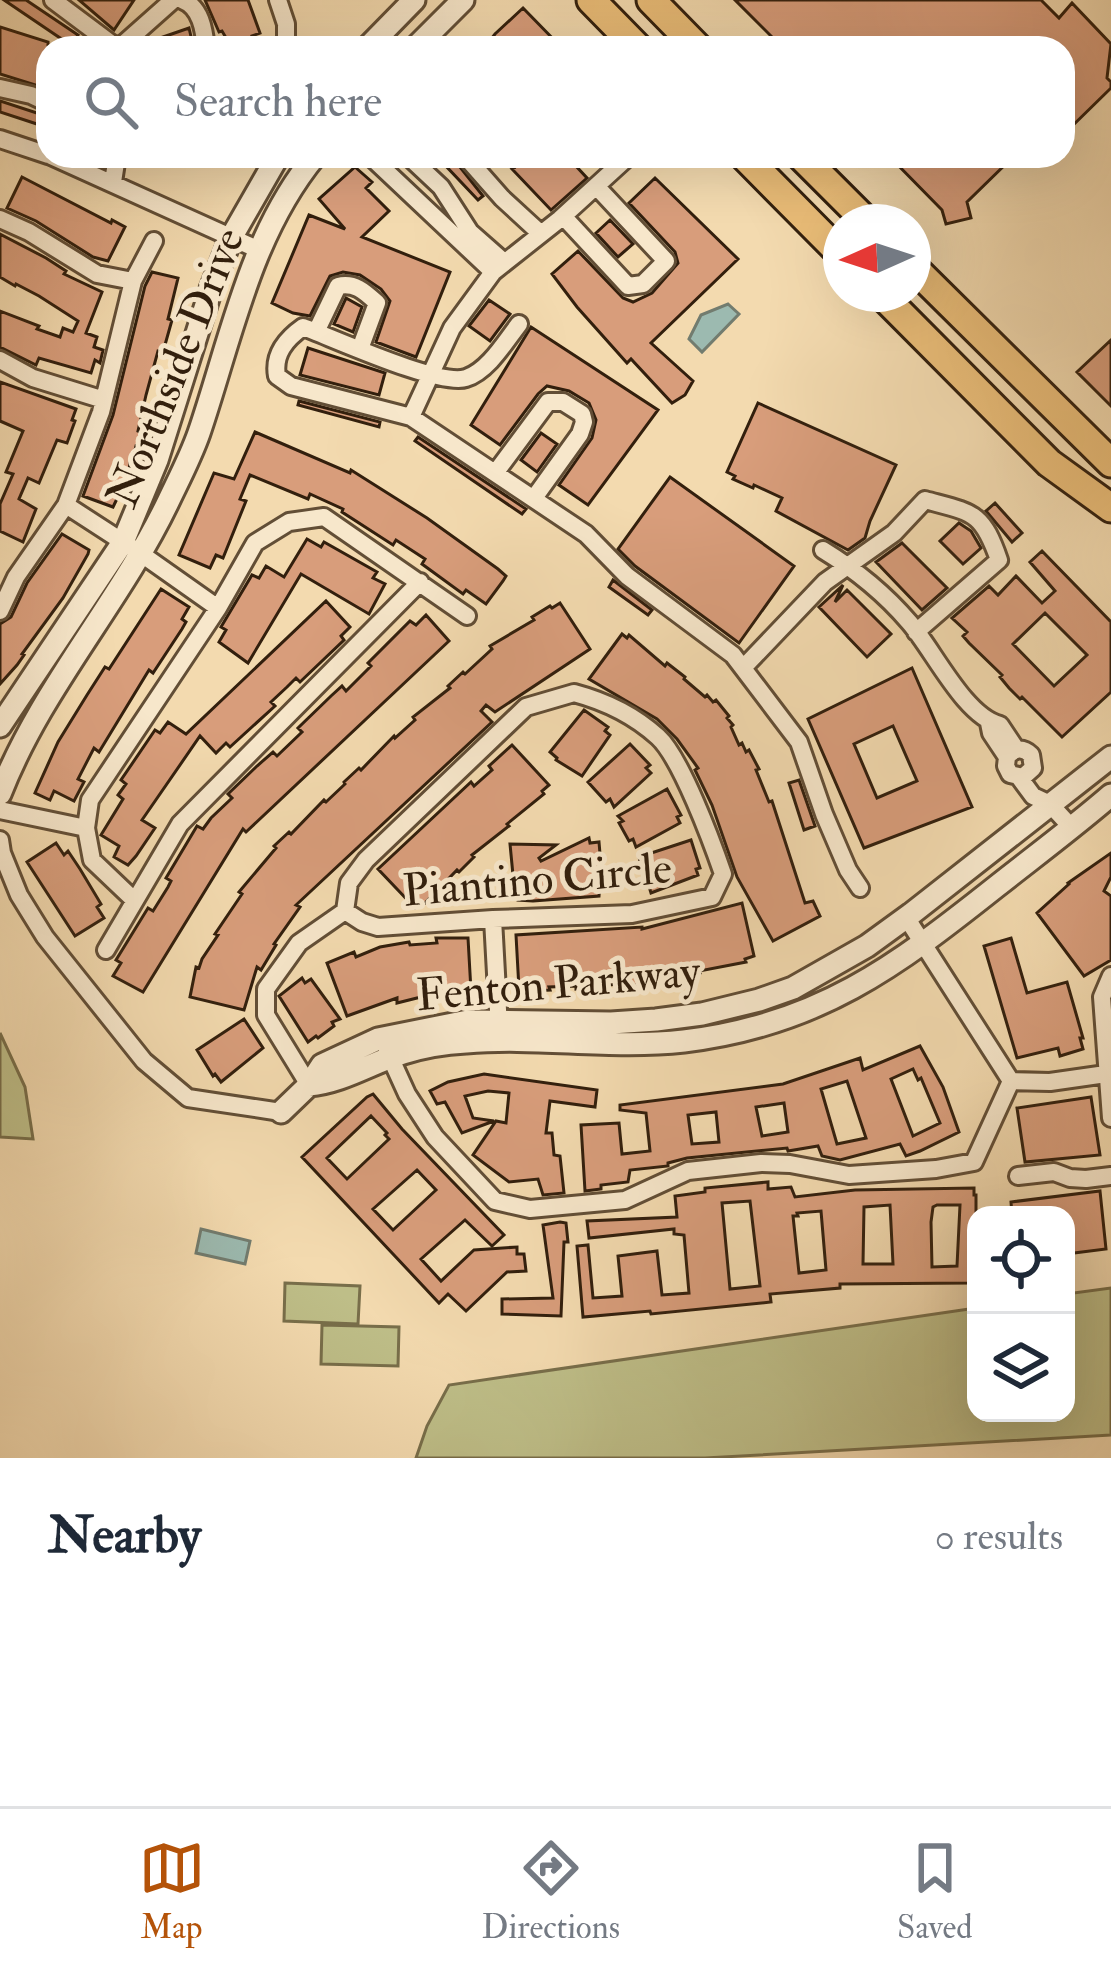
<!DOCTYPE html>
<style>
:root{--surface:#fff;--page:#f6f6f7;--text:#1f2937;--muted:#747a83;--line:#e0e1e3;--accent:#b45309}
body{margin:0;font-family:"IM FELL Double Pica",serif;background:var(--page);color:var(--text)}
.controls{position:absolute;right:36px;bottom:36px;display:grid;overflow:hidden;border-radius:24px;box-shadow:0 12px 48px #0002}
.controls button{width:108px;height:108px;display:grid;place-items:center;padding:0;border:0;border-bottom:3px solid var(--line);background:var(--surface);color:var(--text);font:60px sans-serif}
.compass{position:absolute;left:823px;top:204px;width:108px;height:108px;border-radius:50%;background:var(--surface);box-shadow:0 12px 48px #0002;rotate:267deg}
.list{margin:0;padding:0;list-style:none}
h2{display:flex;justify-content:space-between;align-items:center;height:156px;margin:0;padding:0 48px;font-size:51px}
h2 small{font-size:39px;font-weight:400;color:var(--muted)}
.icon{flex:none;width:66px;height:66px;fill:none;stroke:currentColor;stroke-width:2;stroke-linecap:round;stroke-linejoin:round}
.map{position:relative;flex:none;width:1111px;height:1458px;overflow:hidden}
.search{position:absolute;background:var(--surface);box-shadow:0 12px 48px #0002;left:36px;right:36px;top:36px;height:132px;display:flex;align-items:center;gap:30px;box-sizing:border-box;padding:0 42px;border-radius:36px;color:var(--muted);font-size:45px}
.sheet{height:348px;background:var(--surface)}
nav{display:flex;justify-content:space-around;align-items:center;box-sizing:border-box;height:168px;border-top:3px solid var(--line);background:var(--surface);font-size:33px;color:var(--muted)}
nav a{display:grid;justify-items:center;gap:6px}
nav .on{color:var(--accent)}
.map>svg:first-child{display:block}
.green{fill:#bebe88;stroke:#786e4a;stroke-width:3}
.water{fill:#9cbab0;stroke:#727c6f;stroke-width:3}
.building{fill:#d89d7b;stroke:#321f0d;stroke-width:3;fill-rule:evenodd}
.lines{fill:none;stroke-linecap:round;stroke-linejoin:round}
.minor-casing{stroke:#624e36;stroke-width:22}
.tertiary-casing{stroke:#624e36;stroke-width:27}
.trunk-casing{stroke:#321f0d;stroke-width:33}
.minor{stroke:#f7e7cb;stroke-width:16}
.tertiary{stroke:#f7e7cb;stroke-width:21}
.trunk{stroke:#eabd78;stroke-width:27}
.labels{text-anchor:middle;stroke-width:10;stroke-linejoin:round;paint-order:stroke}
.street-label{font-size:45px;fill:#321f0d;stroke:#f7e7cb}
</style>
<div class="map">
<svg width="1111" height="1458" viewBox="0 0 1111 1458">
<rect width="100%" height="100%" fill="#f3daaf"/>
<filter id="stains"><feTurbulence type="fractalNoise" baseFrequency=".00167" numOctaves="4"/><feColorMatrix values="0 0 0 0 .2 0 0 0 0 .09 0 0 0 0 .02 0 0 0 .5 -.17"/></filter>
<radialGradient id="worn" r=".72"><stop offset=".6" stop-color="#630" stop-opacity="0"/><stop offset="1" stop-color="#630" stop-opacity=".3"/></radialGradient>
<path class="green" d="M 0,1033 L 25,1087 L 33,1139 L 0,1137 Z
M 285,1283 L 360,1286 L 358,1324 L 284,1321 Z
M 1111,1288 L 1111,1435 L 705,1458 L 416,1458 L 427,1426 L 449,1385 L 976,1308 L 976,1413 L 1066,1413 L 1066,1294 Z
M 322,1325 L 399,1327 L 398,1366 L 321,1364 Z"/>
<path class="water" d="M 728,304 L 739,314 L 702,352 L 689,339 L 701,315 Z
M 201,1229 L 250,1241 L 245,1264 L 196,1253 Z"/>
<path class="building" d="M 4,0 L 26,0 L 78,35 L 72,46 Z
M 79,0 L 134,0 L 114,30 Z
M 205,0 L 248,0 L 260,33 L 252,36 L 254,42 L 232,48 L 222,31 L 219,32 Z
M 735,0 L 1041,0 L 1059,18 L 1072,3 L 1111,44 L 1107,78 L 1111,82 L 1111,88 L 1063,135 L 1063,48 L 783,48 Z
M 523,8 L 562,48 L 484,48 L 495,34 Z
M 0,27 L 48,42 L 48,89 L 0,74 Z
M 189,28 L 193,45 L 167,48 L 163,37 Z
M 0,101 L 43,115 L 40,125 L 0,112 Z
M 520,156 L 584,156 L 575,165 L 587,178 L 551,210 L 512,169 L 514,168 L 511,164 Z
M 889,156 L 1014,156 L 967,202 L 971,218 L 946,224 L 942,210 Z
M 452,157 L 483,196 L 478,200 L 444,164 Z
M 355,167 L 372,182 L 366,188 L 389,211 L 362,237 L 450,272 L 416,357 L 376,342 L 390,301 L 381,289 L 360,275 L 343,272 L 330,276 L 310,316 L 293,313 L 272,303 L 309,215 L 345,229 L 319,199 Z
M 22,177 L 111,223 L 112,220 L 125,227 L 108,261 L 93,257 L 36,221 L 7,208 Z
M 655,178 L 738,259 L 651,343 L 693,381 L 685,395 L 672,403 L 631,359 L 627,363 L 577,307 L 552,274 L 578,251 L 623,298 L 633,302 L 652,293 L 678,263 L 675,252 L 629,203 Z
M 610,220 L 633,244 L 618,257 L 596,233 Z
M 0,234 L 46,258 L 66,271 L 64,274 L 102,292 L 86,333 L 97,337 L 94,347 L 103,350 L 100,363 L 95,360 L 91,373 L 39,358 L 36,365 L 0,347 L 0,311 L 39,326 L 37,329 L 60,337 L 63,328 L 73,332 L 78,321 L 39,296 L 16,284 L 15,286 L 0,277 Z
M 152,272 L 178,278 L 168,319 L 172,320 L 163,352 L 158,351 L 146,395 L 138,431 L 143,433 L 139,447 L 136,446 L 133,457 L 131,457 L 128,476 L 113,507 L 83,496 L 113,415 L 145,286 Z
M 346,298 L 362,307 L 353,332 L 334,324 Z
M 489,300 L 510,314 L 490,341 L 469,326 Z
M 531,327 L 658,410 L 588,505 L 559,485 L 592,438 L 596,420 L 589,403 L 569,391 L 547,386 L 538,394 L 500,445 L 471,425 Z
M 1111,340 L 1111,406 L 1077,372 Z
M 308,348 L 385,373 L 379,395 L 300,375 Z
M 0,382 L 76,409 L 72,420 L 75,421 L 67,443 L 57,440 L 39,483 L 28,478 L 19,499 L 36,509 L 23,542 L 0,531 L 0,504 L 13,474 L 6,472 L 23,431 L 0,421 Z
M 299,401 L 380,422 L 379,427 L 298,405 Z
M 758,403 L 896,465 L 870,521 L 865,538 L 848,550 L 776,511 L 782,498 L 754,485 L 753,488 L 733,479 L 735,476 L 727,472 Z
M 255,432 L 350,473 L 351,470 L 427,518 L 498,569 L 506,576 L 503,581 L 486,604 L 466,590 L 463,594 L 422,564 L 425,559 L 396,540 L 393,545 L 342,512 L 343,509 L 310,494 L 308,499 L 250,475 L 240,499 L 246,501 L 223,558 L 216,555 L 210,568 L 179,555 L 214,473 L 234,479 Z
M 541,433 L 557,444 L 537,472 L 521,460 Z
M 418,437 L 526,509 L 522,514 L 415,441 Z
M 670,477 L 794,566 L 739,643 L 635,566 L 618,549 Z
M 995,503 L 1022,533 L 1012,542 L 986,511 Z
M 959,523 L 971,531 L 981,548 L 963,564 L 940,541 Z
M 62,534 L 89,550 L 88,554 L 63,598 L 22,654 L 24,655 L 17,665 L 0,684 L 0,624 L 11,617 L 27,583 Z
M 307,539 L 321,547 L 324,542 L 377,572 L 373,578 L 385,584 L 369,614 L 301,574 L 248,663 L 219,642 L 226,630 L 221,627 L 252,575 L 259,578 L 266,566 L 284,577 Z
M 902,543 L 947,588 L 922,610 L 876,562 Z
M 1042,551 L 1111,622 L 1111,692 L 1062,737 L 1022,697 L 1020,699 L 1009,688 L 1000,677 L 1002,675 L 969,643 L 963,636 L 967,632 L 952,618 L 989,586 L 998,595 L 1016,576 L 1042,603 L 1055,591 L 1030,562 ZM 1045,613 L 1087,655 L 1054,686 L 1013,644 Z
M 613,580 L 652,610 L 648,615 L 609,587 Z
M 843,585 L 835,602 L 847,590 L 891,634 L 867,657 L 819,607 Z
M 161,589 L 189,607 L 182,619 L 186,622 L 182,629 L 153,673 L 149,670 L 99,752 L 94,748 L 78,779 L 84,782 L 74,801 L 54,791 L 50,800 L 35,793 L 58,742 L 87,695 L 105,667 L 109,669 Z
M 326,601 L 350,627 L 341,636 L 344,640 L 300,682 L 296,678 L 287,687 L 271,702 L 275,706 L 230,747 L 226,743 L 216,753 L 200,736 L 142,820 L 155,828 L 136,856 L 128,865 L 114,857 L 119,846 L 101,835 L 123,799 L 118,795 L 126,784 L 121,780 L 155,730 L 160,733 L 168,722 L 186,734 Z
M 560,603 L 590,649 L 495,712 L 486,705 L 481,711 L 492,722 L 296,905 L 300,907 L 274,944 L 276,945 L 261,970 L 257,967 L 244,1010 L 190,997 L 196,967 L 199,968 L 202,959 L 218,935 L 215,934 L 242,894 L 239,892 L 276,848 L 274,846 L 289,832 L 291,834 L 324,800 L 326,802 L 345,784 L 344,782 L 359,768 L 361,770 L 394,736 L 395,738 L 415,720 L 413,717 L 450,688 L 448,686 L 463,672 L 465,674 L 492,649 L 490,646 L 534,620 L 532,617 L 550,606 L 552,608 Z
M 426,615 L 449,641 L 246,832 L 243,829 L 143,992 L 113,976 L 121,963 L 116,960 L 148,908 L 153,911 L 168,887 L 171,881 L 166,878 L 197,826 L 203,829 L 211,818 L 232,798 L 228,794 L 257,766 L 273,752 L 277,756 L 302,732 L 298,728 L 331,696 L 342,686 L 346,691 L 371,666 L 368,663 L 410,621 L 416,625 Z
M 622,634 L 627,638 L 629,635 L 665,666 L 667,663 L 685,677 L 684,679 L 705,697 L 707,695 L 713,702 L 716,700 L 729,716 L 727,718 L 733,725 L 731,727 L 739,745 L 742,743 L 746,752 L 749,750 L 759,769 L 756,770 L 769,802 L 772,801 L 805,903 L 813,901 L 820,916 L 773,941 L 737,877 L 712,805 L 695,770 L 698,768 L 677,739 L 657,719 L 589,679 Z
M 912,668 L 972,807 L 864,848 L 808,719 ZM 893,726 L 917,781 L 877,798 L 854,744 Z
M 584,710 L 608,727 L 605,731 L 610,735 L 582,776 L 556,760 L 557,758 L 550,752 Z
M 630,744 L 650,765 L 646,768 L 651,773 L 614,807 L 610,799 L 606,802 L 588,782 Z
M 512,745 L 549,785 L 542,791 L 544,794 L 507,824 L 509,826 L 472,855 L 474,857 L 459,872 L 457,870 L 424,904 L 422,902 L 415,908 L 378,869 L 471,782 L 474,786 L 492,770 L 489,766 Z
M 799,780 L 815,826 L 804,830 L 789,783 Z
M 667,789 L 681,815 L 677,817 L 680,823 L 636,847 L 633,839 L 629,841 L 619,823 L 623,821 L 618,816 Z
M 589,838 L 590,843 L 599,842 L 601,866 L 599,896 L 533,901 L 518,900 L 518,896 L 515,896 L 510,844 L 556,845 L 539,858 L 541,861 Z
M 691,840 L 700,868 L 696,869 L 698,875 L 651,893 L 648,883 L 645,884 L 639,857 Z
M 56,843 L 64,855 L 68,851 L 80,869 L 101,904 L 97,907 L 104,918 L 75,936 L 27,862 Z
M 1111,853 L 1111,877 L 1104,891 L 1111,896 L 1111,960 L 1084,976 L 1037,913 L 1069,884 L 1068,883 Z
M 742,903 L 754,956 L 745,959 L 746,962 L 699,971 L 700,973 L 680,979 L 679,976 L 646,981 L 646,984 L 626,986 L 626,983 L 576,989 L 576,986 L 549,987 L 550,990 L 529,991 L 529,988 L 519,989 L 516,935 L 642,927 L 642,929 Z
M 436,938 L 468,938 L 471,991 L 441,996 L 441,992 L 397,1003 L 397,998 L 347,1016 L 327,963 L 354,952 L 356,957 L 380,947 L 409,942 L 410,945 L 437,943 Z
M 1011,938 L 1027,993 L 1067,982 L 1083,1038 L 1080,1038 L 1083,1049 L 1060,1056 L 1058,1048 L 1017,1058 L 984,946 Z
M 302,978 L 305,983 L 311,979 L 340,1019 L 332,1022 L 334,1026 L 318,1038 L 316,1036 L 308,1042 L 279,996 Z
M 244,1019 L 263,1048 L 221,1082 L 215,1074 L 213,1076 L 197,1050 Z
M 920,1046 L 943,1087 L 959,1132 L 920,1151 L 906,1156 L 900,1144 L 840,1160 L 822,1156 L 818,1146 L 788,1151 L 787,1148 L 687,1158 L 668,1163 L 668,1166 L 630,1170 L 628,1182 L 601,1185 L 601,1189 L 585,1191 L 581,1125 L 619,1123 L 622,1154 L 650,1151 L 646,1113 L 620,1110 L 620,1105 L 783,1084 L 860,1058 L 863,1070 ZM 913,1069 L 918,1080 L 921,1078 L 940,1123 L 913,1136 L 891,1079 ZM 847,1081 L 866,1138 L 837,1144 L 821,1089 ZM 784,1103 L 788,1132 L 762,1136 L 756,1107 ZM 716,1112 L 719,1142 L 692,1144 L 688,1115 Z
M 484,1074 L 597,1090 L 595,1107 L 550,1101 L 546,1133 L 552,1133 L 554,1155 L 560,1156 L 564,1193 L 543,1195 L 538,1179 L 509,1182 L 473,1155 L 496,1121 L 506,1123 L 509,1093 L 488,1091 L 465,1096 L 473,1118 L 494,1121 L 462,1133 L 445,1102 L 437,1104 L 430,1091 L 448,1082 Z
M 373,1094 L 402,1129 L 504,1235 L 492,1246 L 465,1220 L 421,1259 L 441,1281 L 474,1250 L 517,1247 L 517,1254 L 524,1254 L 526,1271 L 507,1272 L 466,1311 L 448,1294 L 439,1303 L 302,1157 L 367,1097 ZM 371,1116 L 387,1133 L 385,1135 L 389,1139 L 347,1179 L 327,1158 ZM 417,1170 L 436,1190 L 393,1230 L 373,1209 Z
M 1091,1097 L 1100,1155 L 1025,1162 L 1017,1108 Z
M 768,1182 L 768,1189 L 791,1187 L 795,1197 L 855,1190 L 974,1188 L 974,1195 L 976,1195 L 976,1263 L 971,1263 L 971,1283 L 840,1284 L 840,1288 L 770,1294 L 771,1302 L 651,1314 L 650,1311 L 583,1317 L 577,1246 L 588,1245 L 593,1298 L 622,1296 L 618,1256 L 657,1251 L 662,1295 L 689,1293 L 684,1235 L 674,1234 L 674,1229 L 589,1238 L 587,1221 L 677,1217 L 675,1196 L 705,1192 L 705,1188 ZM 750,1201 L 760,1286 L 730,1289 L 722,1203 ZM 890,1205 L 893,1264 L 863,1264 L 864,1207 ZM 937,1205 L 960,1205 L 957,1266 L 932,1267 L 931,1222 L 933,1207 ZM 821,1211 L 826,1270 L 799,1273 L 793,1216 L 798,1216 L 797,1213 Z
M 1100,1191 L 1106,1249 L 1066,1254 L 1066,1215 L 1012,1215 L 1011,1202 Z
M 560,1222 L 566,1223 L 568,1242 L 564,1242 L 561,1316 L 502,1314 L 502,1299 L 553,1298 L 543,1225 Z"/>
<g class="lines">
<defs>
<path id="minor" d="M 53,0 L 117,48
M 182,0 C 201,7 204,30 206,48
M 278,0 L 286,24 L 286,48
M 119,48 L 173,0
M 0,88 L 31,95 L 48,103
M 0,139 L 48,155
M 51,156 L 259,250
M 370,156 L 493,272
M 408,156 L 441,187 L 470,232 L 504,262
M 465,156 L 502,198 L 540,233
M 113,182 L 117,156
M 563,216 L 628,286 L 643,284 L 666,261 L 596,186
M 0,219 L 29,232 L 97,274 L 133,281
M 519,324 C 505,342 488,371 466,378 C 440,387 333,338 303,327 C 286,339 273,354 277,376 L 291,386 L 411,417 L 586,534 L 627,576 L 733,655 L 799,742 L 824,814 L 848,870 L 860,888
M 316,332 L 338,286 C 355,282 365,292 377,303 L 360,349
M 0,360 L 33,378 L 104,400
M 411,417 L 452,328 L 493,272 L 560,219 L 629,156
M 496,472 L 548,402 L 563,402 L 582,414 L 584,422 L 580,434 L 534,498
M 66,505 L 140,553 L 218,608
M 823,550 C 854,569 885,594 909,622 C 933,649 964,716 1000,725 L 1016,749
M 0,611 L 16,577 L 66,505 L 101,412 L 133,281 L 154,241
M 743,668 L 825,582 L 894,533 L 925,500 C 973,513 982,511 999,560 L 916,632
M 574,693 C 604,701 635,716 658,737 C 681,758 712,842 723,874 L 712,897 L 632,914 L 493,919 L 378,927 L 362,922 L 345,911 L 349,883 L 366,860 L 526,707 Z
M 989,723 L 991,733 L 1007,757 L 1006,766 L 1010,774 L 1023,777 L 1033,768 L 1031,755 C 1023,747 1014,748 1007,757
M 1019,777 L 1033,796 L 1050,804 L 1072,828
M 0,810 L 86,828
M 0,840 L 2,853 L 19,895 L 45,937 L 144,1061 L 188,1098 L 281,1112
M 134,900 L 92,860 L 86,828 L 90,800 L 218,608 L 255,543 L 289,522 L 324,517 L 467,616
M 906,917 L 1011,1081 L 1050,1082 L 1106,1074
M 493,919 L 499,1028
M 106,950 L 180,824 L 420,582
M 1111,976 L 1102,997 L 1111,1118
M 387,1050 L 407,1094 L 435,1137 L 495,1201 L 530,1209 L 625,1200 L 688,1171 L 761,1163 L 790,1164 L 849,1175 L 936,1169 L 974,1162 L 1011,1081
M 309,1085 L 266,1015 L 266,989 L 299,943 L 345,911
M 1018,1176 L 1054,1172 L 1070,1178 L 1086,1179 L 1111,1176"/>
<path id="tertiary" d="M 367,48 L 414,0
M 415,48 L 463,0
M 0,726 L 123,542 L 157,460 L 211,289 L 231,238 L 278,156
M 0,794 C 41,688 120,603 169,500 C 179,479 191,456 199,433 C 231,339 250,235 315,156
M 309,1085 C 343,1082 371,1063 403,1053 C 422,1047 446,1043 466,1042 C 538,1036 611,1049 684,1041 C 818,1025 895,967 997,886 C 1035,856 1074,827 1111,795
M 281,1112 L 309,1085 L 322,1065 L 378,1039 L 468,1021 L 611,1023 L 656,1020 L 702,1014 L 759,1000 L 793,988 L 867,946 L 911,914 L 1111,757"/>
<path id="trunk" d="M 591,0 L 638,48
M 651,0 L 698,48
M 744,156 L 841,254
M 801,156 L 867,222
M 913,267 L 1111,463
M 881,294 L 1049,463 L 1111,508"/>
</defs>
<use href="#minor" class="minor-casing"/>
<use href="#tertiary" class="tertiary-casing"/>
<use href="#trunk" class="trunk-casing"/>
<use href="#minor" class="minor"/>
<use href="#tertiary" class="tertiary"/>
<use href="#trunk" class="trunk"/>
</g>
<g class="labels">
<g class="street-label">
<text transform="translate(174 367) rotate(-68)" y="16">Northside Drive</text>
<text transform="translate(537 878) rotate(-5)" y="16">Piantino Circle</text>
<text transform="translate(558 982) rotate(-5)" y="16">Fenton Parkway</text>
</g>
</g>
<rect width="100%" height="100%" filter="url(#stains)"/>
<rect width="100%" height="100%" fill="url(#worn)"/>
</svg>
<div class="controls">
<button><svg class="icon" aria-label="locate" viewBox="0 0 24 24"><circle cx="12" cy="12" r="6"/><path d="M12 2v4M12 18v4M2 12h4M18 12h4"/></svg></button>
<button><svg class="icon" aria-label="layers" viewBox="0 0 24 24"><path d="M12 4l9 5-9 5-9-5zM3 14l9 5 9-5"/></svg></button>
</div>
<svg class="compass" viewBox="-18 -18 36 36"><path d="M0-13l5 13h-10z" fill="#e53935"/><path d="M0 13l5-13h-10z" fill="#747a83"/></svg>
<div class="search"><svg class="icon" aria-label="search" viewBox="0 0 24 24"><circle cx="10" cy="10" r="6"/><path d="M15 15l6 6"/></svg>Search here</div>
</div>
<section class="sheet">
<h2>Nearby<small>0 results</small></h2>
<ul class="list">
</ul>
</section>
<nav>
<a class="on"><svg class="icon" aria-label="map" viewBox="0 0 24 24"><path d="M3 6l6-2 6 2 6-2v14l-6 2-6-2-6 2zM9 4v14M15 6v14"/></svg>Map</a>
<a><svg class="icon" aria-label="directions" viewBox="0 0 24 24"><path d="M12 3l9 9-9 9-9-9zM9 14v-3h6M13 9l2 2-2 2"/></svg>Directions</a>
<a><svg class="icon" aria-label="saved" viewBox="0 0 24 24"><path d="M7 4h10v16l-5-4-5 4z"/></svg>Saved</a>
</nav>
